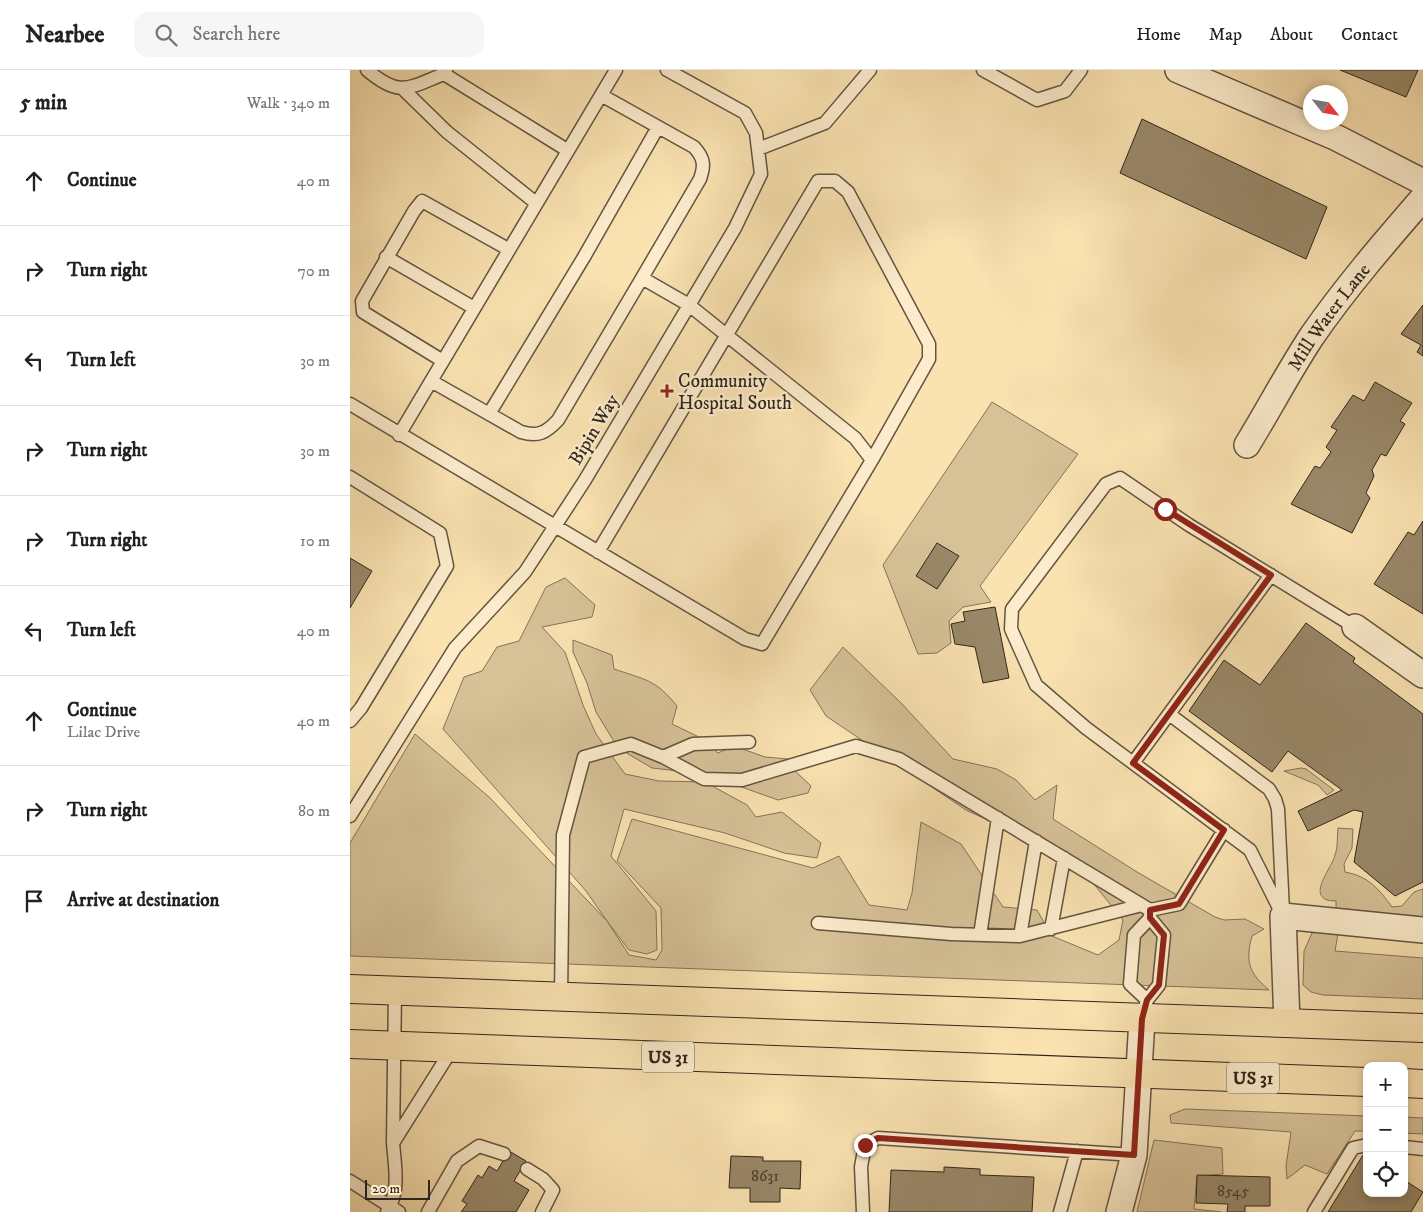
<!DOCTYPE html>
<meta charset="utf-8">
<style>
:root{--surface:#fff;--page:#f6f6f6;--text:#222;--muted:#767676;--line:#e0e0e0}
body{margin:0;font-family:"IM FELL DW Pica",serif;background:var(--page);color:var(--text)}
.controls{position:absolute;right:15px;bottom:15px;display:grid;overflow:hidden;border-radius:10px;box-shadow:0 2px 8px #0003}
.controls button{width:45px;height:45px;display:grid;place-items:center;padding:0;border:0;border-bottom:1px solid var(--line);background:var(--surface);color:var(--text);font:25px sans-serif}
.compass{position:absolute;left:953px;top:15px;width:45px;height:45px;border-radius:50%;background:var(--surface);box-shadow:0 2px 8px #0003;rotate:121deg}
.scale{position:absolute;left:15px;bottom:12px;width:65px;box-sizing:border-box;padding-left:5px;border:2px solid #2f261c;border-top:0;font-size:14px;line-height:18px;white-space:nowrap;color:#2f261c;-webkit-text-stroke:4px #fceccc;paint-order:stroke}
.stop{position:absolute;width:15px;height:15px;margin:-11px;border:4px solid #8f2418;border-radius:50%;background:#fff}
.stop.end{background:#8f2418;border-color:#fff;box-shadow:0 1px 5px #0008}
.list{margin:0;padding:0;list-style:none}
h2{display:flex;justify-content:space-between;align-items:center;height:65px;margin:0;padding:0 20px;font-size:21px}
h2 small{font-size:16px;font-weight:400;color:var(--muted)}
.list li{display:grid;grid-template-columns:32px 1fr auto;gap:15px;align-items:center;box-sizing:border-box;height:90px;padding:0 20px;border-top:1px solid var(--line)}
.list b{display:block;font-size:19px;white-space:nowrap}
.list p{margin:0;font-size:16px;white-space:nowrap;color:var(--muted)}
.list em{font-size:16px;font-style:normal;color:var(--muted)}
.icon{flex:none;width:28px;height:28px;fill:none;stroke:currentColor;stroke-width:2;stroke-linecap:round;stroke-linejoin:round}
.map{position:relative;flex:none;width:1073px;height:1142px;overflow:hidden}
header{display:flex;align-items:center;gap:30px;box-sizing:border-box;height:70px;padding:0 25px;background:var(--surface);border-bottom:1px solid var(--line)}
header strong{font-size:24px}
nav{display:flex;gap:28px;margin-inline-start:auto;font-size:18px}
.search{width:350px;height:45px;background:var(--page);display:flex;align-items:center;gap:12px;box-sizing:border-box;padding:0 18px;border-radius:15px;color:var(--muted);font-size:19px}
main{display:flex}
aside{flex:1;background:var(--surface)}
.map>svg:first-child{display:block}
.green{fill:#d7c298;stroke:#83745a}
.building{fill:#998869;stroke:#2f261c}
.lines{fill:none;stroke-linecap:round;stroke-linejoin:round}
.lane-casing{stroke:#625541;stroke-width:15}
.street-casing{stroke:#625541;stroke-width:28}
.primary-casing{stroke:#2f261c;stroke-width:30}
.lane{stroke:#fceccc;stroke-width:12}
.street{stroke:#fceccc;stroke-width:25}
.primary{stroke:#fae2b1;stroke-width:28}
.route{stroke:#8f2418;stroke-width:6}
.poi-dot{fill:#8f2418;stroke:#fceccc;stroke-width:2}
.labels{text-anchor:middle;stroke-width:5;stroke-linejoin:round;paint-order:stroke}
.number-label{font-size:16px;fill:#4a3e2f}
.shield{fill:#fceccc;stroke:#6c6151;stroke-width:1}
.shield-label{font-size:18px;font-weight:bold;fill:#2f261c}
.street-label{font-size:19px;fill:#2f261c;stroke:#fceccc}
.poi-label{font-size:19px;fill:#2f261c;stroke:#fceccc;text-anchor:start}
</style>
<header>
<strong>Nearbee</strong>
<div class="search"><svg class="icon" aria-label="search" viewBox="0 0 24 24"><circle cx="10" cy="10" r="6"/><path d="M15 15l6 6"/></svg>Search here</div>
<nav><a>Home</a><a>Map</a><a>About</a><a>Contact</a></nav>
</header>
<main>
<aside>
<h2>5 min<small>Walk · 340 m</small></h2>
<ul class="list">
<li><svg class="icon" aria-label="ahead" viewBox="0 0 24 24"><path d="M12 20V5M6 11l6-6 6 6"/></svg><div><b>Continue</b></div><em>40 m</em></li>
<li><svg class="icon" aria-label="right" viewBox="0 0 24 24"><path d="M7 20v-9h11M14 6l5 5-5 5"/></svg><div><b>Turn right</b></div><em>70 m</em></li>
<li><svg class="icon" aria-label="left" viewBox="0 0 24 24"><path d="M17 20v-9H6M10 6l-5 5 5 5"/></svg><div><b>Turn left</b></div><em>30 m</em></li>
<li><svg class="icon" aria-label="right" viewBox="0 0 24 24"><path d="M7 20v-9h11M14 6l5 5-5 5"/></svg><div><b>Turn right</b></div><em>30 m</em></li>
<li><svg class="icon" aria-label="right" viewBox="0 0 24 24"><path d="M7 20v-9h11M14 6l5 5-5 5"/></svg><div><b>Turn right</b></div><em>10 m</em></li>
<li><svg class="icon" aria-label="left" viewBox="0 0 24 24"><path d="M17 20v-9H6M10 6l-5 5 5 5"/></svg><div><b>Turn left</b></div><em>40 m</em></li>
<li><svg class="icon" aria-label="ahead" viewBox="0 0 24 24"><path d="M12 20V5M6 11l6-6 6 6"/></svg><div><b>Continue</b><p>Lilac Drive</p></div><em>40 m</em></li>
<li><svg class="icon" aria-label="right" viewBox="0 0 24 24"><path d="M7 20v-9h11M14 6l5 5-5 5"/></svg><div><b>Turn right</b></div><em>80 m</em></li>
<li><svg class="icon" aria-label="arrive" viewBox="0 0 24 24"><path d="M6 21V4h12l-3 4 3 4H6"/></svg><div><b>Arrive at destination</b></div></li>
</ul>
</aside>
<div class="map">
<svg width="1073" height="1142" viewBox="0 0 1073 1142">
<rect width="100%" height="100%" fill="#fae2b1"/>
<filter id="stains"><feTurbulence type="fractalNoise" baseFrequency=".004" numOctaves="4"/><feColorMatrix values="0 0 0 0 .2 0 0 0 0 .09 0 0 0 0 .02 0 0 0 .5 -.17"/></filter>
<radialGradient id="worn" r=".72"><stop offset=".6" stop-color="#630" stop-opacity="0"/><stop offset="1" stop-color="#630" stop-opacity=".3"/></radialGradient>
<path class="green" d="M 642,332 L 728,384 L 630,516 L 641,532 L 613,537 L 599,551 L 601,573 L 587,583 L 568,584 L 533,495 Z
M 215,508 L 245,535 L 242,547 L 192,557 L 215,582 L 233,635 L 246,664 L 275,704 L 309,711 L 355,712 L 397,735 L 406,747 L 432,742 L 471,773 L 467,788 L 434,783 L 375,763 L 274,739 L 261,786 L 306,841 L 307,880 L 297,884 L 279,880 L 257,851 L 279,885 L 306,890 L 312,880 L 311,838 L 267,791 L 282,749 L 463,798 L 489,786 L 519,835 L 557,840 L 562,823 L 571,752 L 611,774 L 653,837 L 687,840 L 702,866 L 748,885 L 769,870 L 773,850 L 739,808 L 685,772 L 616,740 L 476,646 L 460,620 L 493,577 L 551,633 L 603,689 L 647,699 L 666,710 L 685,730 L 707,715 L 703,749 L 787,802 L 865,847 L 874,850 L 895,849 L 914,859 L 902,866 C 895,892 899,903 919,920 L 0,886 L 0,773 L 65,664 L 139,727 L 257,851 L 236,821 L 93,659 L 114,607 L 132,601 L 147,577 L 169,571 L 196,517 Z
M 223,570 L 262,585 L 264,599 C 296,610 305,609 327,636 L 322,654 L 347,666 L 368,683 L 384,676 L 415,687 L 438,689 L 444,700 L 461,716 L 458,723 L 428,730 L 355,704 L 302,698 L 268,678 L 246,642 L 237,613 L 223,582 Z
M 951,698 L 956,699 L 984,720 L 977,725 L 968,715 L 934,701 Z
M 988,758 L 1003,759 L 1002,778 L 994,794 L 995,802 C 1018,806 1029,819 1042,837 L 1052,836 L 1064,822 L 1073,819 L 1073,847 L 986,838 L 986,831 C 952,831 983,797 985,785 C 988,777 987,767 988,758 Z
M 989,858 L 985,881 L 1073,888 L 1073,929 L 973,925 L 961,922 L 953,915 L 954,881 L 962,863 Z
M 835,1039 L 1017,1046 L 1017,1061 L 1005,1061 L 977,1104 L 955,1095 L 937,1109 L 936,1096 L 941,1062 L 821,1053 L 820,1045 Z
M 1054,1047 L 1073,1048 L 1073,1064 L 1054,1063 Z
M 804,1070 L 872,1078 L 873,1104 L 847,1106 L 844,1139 L 872,1142 L 787,1142 Z"/>
<path class="building" d="M 990,0 L 1068,0 L 1056,27 Z
M 792,49 L 977,137 L 956,189 L 770,103 Z
M 1073,235 L 1073,286 L 1067,282 L 1071,275 L 1051,264 Z
M 1025,312 L 1062,333 L 1050,351 L 1055,354 L 1036,386 L 1031,384 L 1022,400 L 1024,406 L 1016,423 L 1020,428 L 1002,463 L 941,434 L 965,396 L 970,398 L 981,382 L 976,377 L 987,360 L 981,357 L 1003,325 L 1014,331 Z
M 1073,451 L 1073,544 L 1024,514 L 1058,462 L 1064,465 Z
M 587,473 L 609,486 L 587,519 L 566,506 Z
M 0,488 L 22,501 L 0,538 Z
M 645,537 L 659,608 L 633,613 L 625,577 L 605,574 L 601,554 L 615,551 L 613,542 Z
M 956,553 L 1005,588 L 1003,592 L 1073,644 L 1073,812 L 1045,826 L 1004,792 L 1013,742 L 1004,740 L 958,761 L 948,741 L 992,720 L 938,681 L 922,702 L 839,641 L 874,590 L 910,615 Z
M 159,1081 L 176,1091 L 164,1111 L 179,1120 L 166,1142 L 111,1142 L 117,1134 L 112,1131 L 128,1105 L 132,1108 L 139,1096 L 147,1101 Z
M 1013,1085 L 1017,1087 L 1017,1123 L 1054,1123 L 1054,1110 L 1073,1122 L 1061,1142 L 978,1142 Z
M 381,1086 L 413,1087 L 413,1091 L 451,1091 L 450,1119 L 430,1118 L 430,1132 L 400,1132 L 400,1118 L 379,1118 Z
M 594,1097 L 630,1099 L 630,1105 L 684,1107 L 682,1142 L 539,1142 L 541,1100 L 594,1102 Z
M 847,1105 L 920,1107 L 920,1136 L 895,1136 L 895,1142 L 877,1142 L 878,1134 L 846,1133 Z"/>
<g class="lines">
<defs>
<path id="lane" d="M 17,0 C 50,28 58,18 94,4 L 96,0
M 633,0 L 687,30 L 715,21 L 731,0
M 94,4 L 217,80
M 54,20 L 97,62 L 186,133
M 408,79 L 475,53 L 520,0
M 36,187 L 124,238
M 93,291 L 13,242 L 12,231 L 64,141 L 72,131 L 158,179
M 81,311 L 171,362 C 188,367 196,363 208,350 L 292,208
M 0,334 L 395,569 L 412,574 L 522,390 L 505,368 L 339,235 L 292,208 L 350,109 C 355,95 354,88 344,77 L 251,25
M 139,344 L 234,187 L 308,57
M 49,365 L 266,0
M 0,407 L 90,463 L 97,496 L 11,638 L 0,651
M 248,482 L 468,111 L 485,111 L 498,122 L 579,274 L 579,289 L 522,390
M 819,644 L 919,719 L 925,729 L 928,739 L 933,841
M 313,687 L 343,674 L 399,672
M 783,693 L 921,505
M 0,746 L 105,578 L 175,502 L 235,410 L 385,158 L 411,104 L 406,63 L 395,43 L 317,0
M 800,840 L 829,834 L 874,760
M 933,846 L 900,780 L 736,658 L 686,615 L 661,559 L 662,539 L 756,414 L 770,408 L 839,455 L 1005,557
M 468,853 L 601,864 L 670,866 L 792,835
M 701,859 L 714,788
M 630,865 L 648,748
M 670,866 L 686,771
M 45,921 L 43,1073 L 102,979
M 211,927 L 213,765 L 234,687 L 281,674 L 313,687 L 354,709 L 392,710 L 506,676 L 549,689 L 800,840 L 800,848
M 792,949 L 797,930 L 809,915 L 814,865 L 800,848 L 784,865 L 780,914 L 797,930
M 1054,1077 L 1073,1079
M 177,1099 L 193,1109 L 203,1120 L 192,1142
M 0,1111 L 49,1142
M 37,1142 C 50,1121 45,1097 43,1073
M 78,1142 L 107,1091 L 129,1076 L 154,1084
M 513,1142 L 511,1097 L 515,1075 L 528,1068 L 784,1085
M 710,1142 L 727,1081
M 964,1142 L 1003,1078 L 1017,1075"/>
<g id="street">
<path d="M 828,0 L 987,68 L 1073,112"/>
<path id="s1" d="M 897,375 C 919,339 939,301 962,266 C 996,217 1034,173 1073,128"/>
<path d="M 1005,557 L 1073,605"/>
<path d="M 937,953 L 933,846 L 1073,860"/>
<path d="M 769,1142 L 784,1085 L 792,949"/>
</g>
<path id="primary" d="M 0,919 L 1073,958
M 0,974 L 1017,1012
M 1054,1013 L 1073,1014"/>
</defs>
<use href="#lane" class="lane-casing"/>
<use href="#street" class="street-casing"/>
<use href="#primary" class="primary-casing"/>
<use href="#lane" class="lane"/>
<use href="#street" class="street"/>
<use href="#primary" class="primary"/>
</g>
<g class="lines">
<path class="route" d="M 515,1075 L 528,1068 L 784,1085 L 792,949 L 797,930 L 809,915 L 814,865 L 800,848 L 800,840 L 829,834 L 874,760 L 783,693 L 921,505 L 815,439"/>
</g>
<path class="poi-dot" d="M314.5 313.5h5v5h5v5h-5v5h-5v-5h-5v-5h5z"/>
<g class="labels">
<g class="number-label">
<text x="415" y="1111">8631</text>
<text x="883" y="1126">8545</text>
</g>
<g class="shield">
<rect x="292" y="971.5" width="52" height="31" rx="4"/>
<rect x="877" y="992.5" width="52" height="31" rx="4"/>
</g>
<g class="shield-label">
<text x="318" y="993">US 31</text>
<text x="903" y="1014">US 31</text>
</g>
<g class="street-label">
<text dy="7" stroke="none"><textPath href="#s1" startOffset="152">Mill Water Lane</textPath></text>
<text transform="translate(243 359) rotate(-59)" y="7">Bipin Way</text>
</g>
<g class="poi-label">
<text x="328" y="317">Community<tspan x="328" dy="22">Hospital South</tspan></text>
</g>
</g>
<rect width="100%" height="100%" filter="url(#stains)"/>
<rect width="100%" height="100%" fill="url(#worn)"/>
</svg>
<div class="controls">
<button>+</button>
<button>−</button>
<button><svg class="icon" aria-label="locate" viewBox="0 0 24 24"><circle cx="12" cy="12" r="6"/><path d="M12 2v4M12 18v4M2 12h4M18 12h4"/></svg></button>
</div>
<svg class="compass" viewBox="-18 -18 36 36"><path d="M0-13l5 13h-10z" fill="#e53935"/><path d="M0 13l5-13h-10z" fill="#767676"/></svg>
<div class="scale">20 m</div>
<div class="stop" style="left:815px;top:439px"></div>
<div class="stop end" style="left:515px;top:1075px"></div>
</div>
</main>
